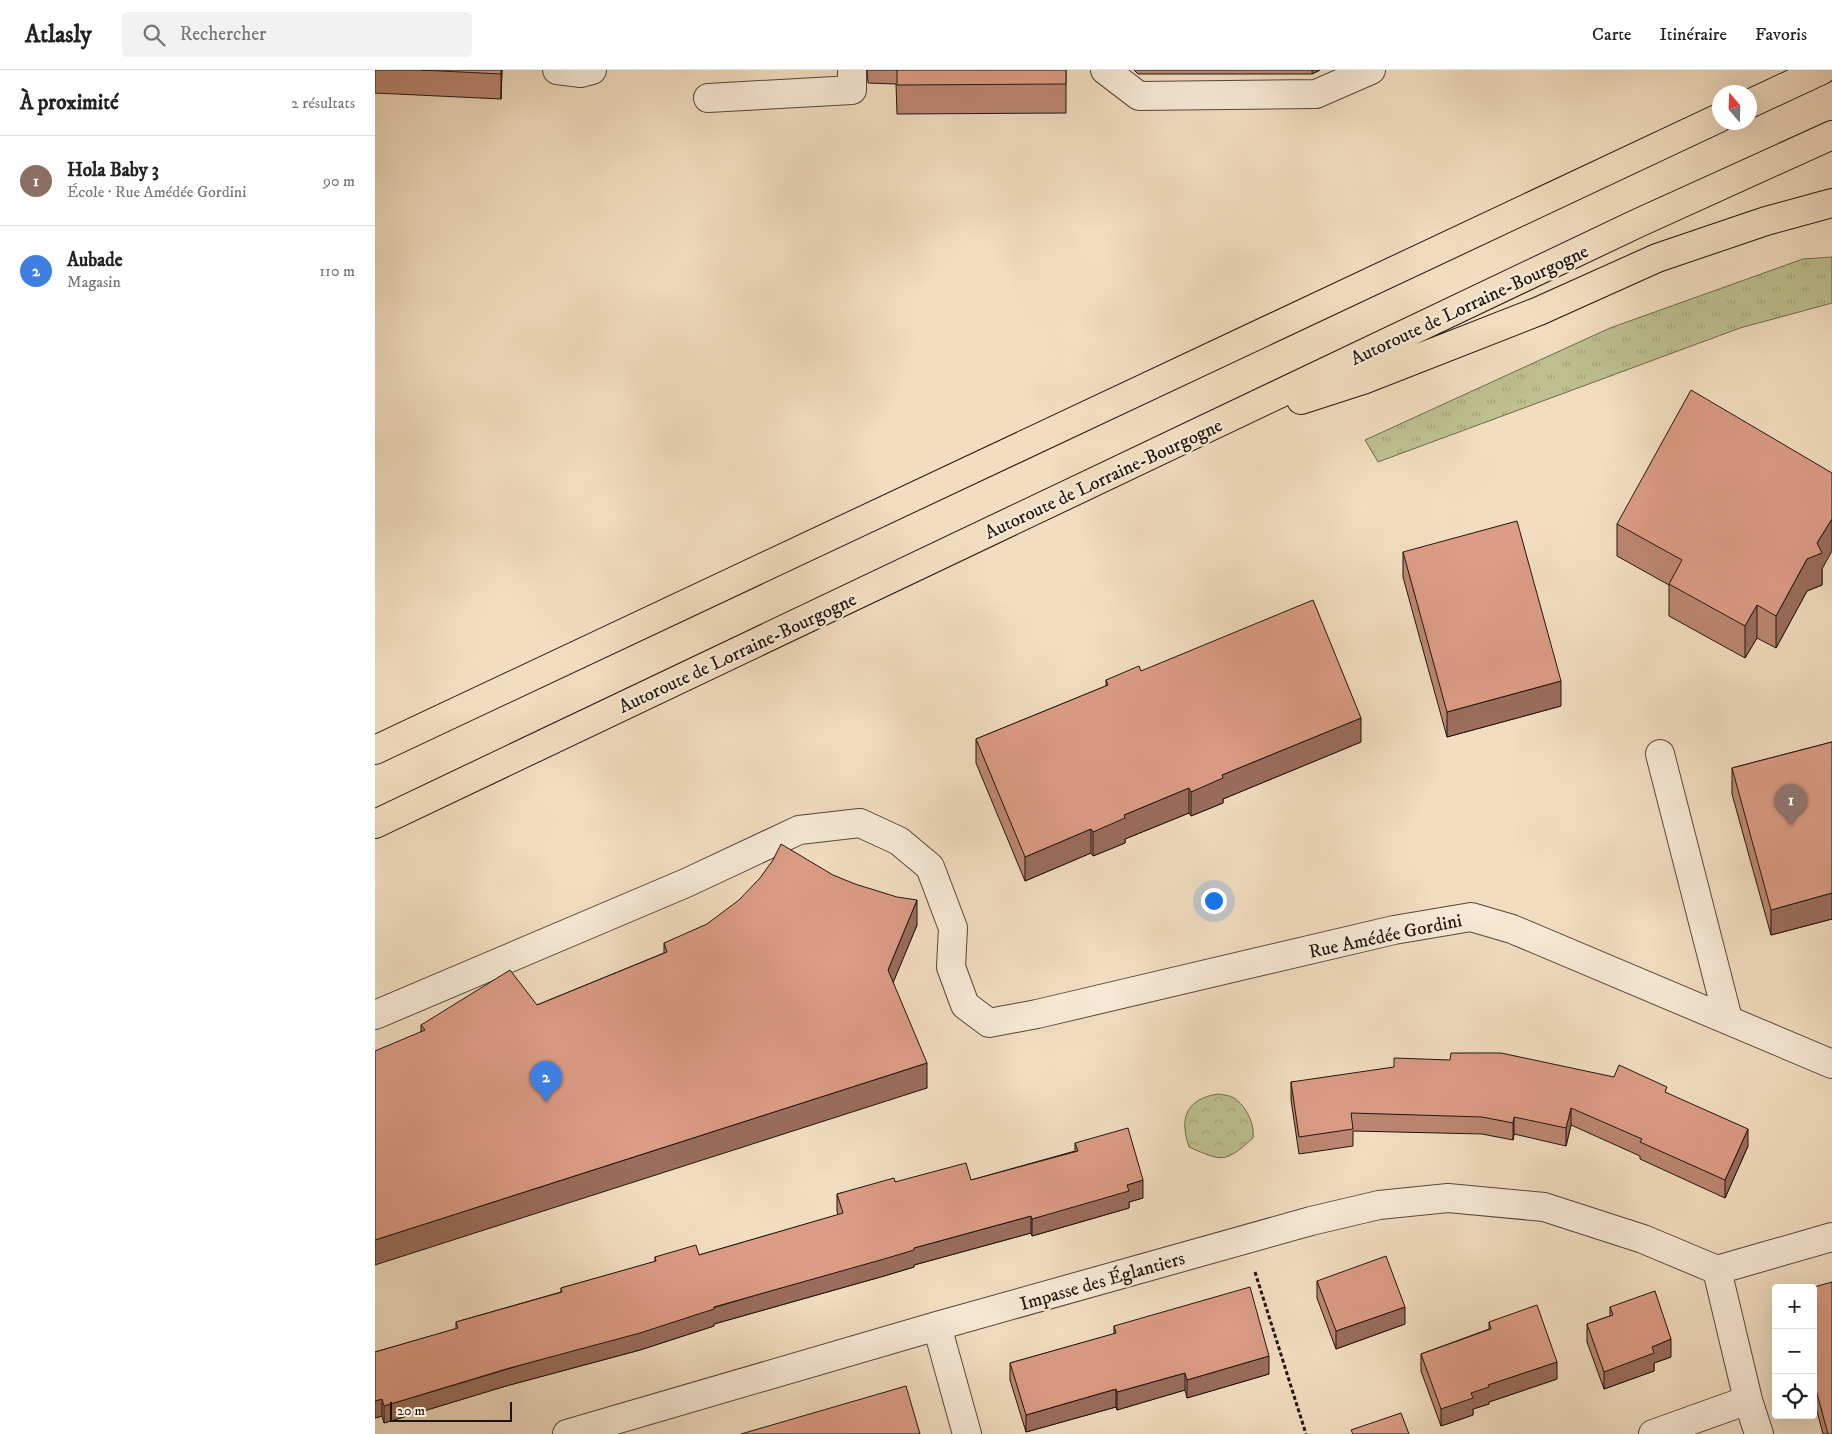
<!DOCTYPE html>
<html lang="fr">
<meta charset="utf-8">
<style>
:root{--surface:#fff;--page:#f2f2f2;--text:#222;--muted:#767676;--line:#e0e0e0;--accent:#111827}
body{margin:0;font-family:"IM FELL DW Pica",serif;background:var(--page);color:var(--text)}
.controls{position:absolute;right:15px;bottom:15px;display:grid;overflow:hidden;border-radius:5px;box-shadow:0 5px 20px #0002}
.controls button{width:45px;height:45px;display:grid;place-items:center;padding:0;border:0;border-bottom:1px solid var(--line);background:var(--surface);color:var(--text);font:25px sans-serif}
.compass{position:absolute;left:1337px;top:15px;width:45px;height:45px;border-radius:50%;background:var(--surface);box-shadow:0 5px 20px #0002;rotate:341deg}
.scale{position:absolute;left:15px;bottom:12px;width:122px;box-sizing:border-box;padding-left:5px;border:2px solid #1f150e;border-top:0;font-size:14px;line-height:18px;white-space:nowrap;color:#1f150e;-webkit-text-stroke:4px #f7e9d6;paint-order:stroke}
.you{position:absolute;left:838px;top:830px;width:18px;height:18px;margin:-12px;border:4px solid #fff;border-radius:50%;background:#1a73e8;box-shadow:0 0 0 8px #1a73e833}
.badge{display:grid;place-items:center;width:32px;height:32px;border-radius:50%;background:var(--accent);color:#fff;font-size:16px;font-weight:700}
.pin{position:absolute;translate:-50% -41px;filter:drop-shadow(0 1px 2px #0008)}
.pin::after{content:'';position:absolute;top:26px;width:18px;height:15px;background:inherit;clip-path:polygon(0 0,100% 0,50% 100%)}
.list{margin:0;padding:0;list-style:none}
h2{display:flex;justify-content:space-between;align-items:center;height:65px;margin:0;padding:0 20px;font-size:21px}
h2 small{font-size:16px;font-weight:400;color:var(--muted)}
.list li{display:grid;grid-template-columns:32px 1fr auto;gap:15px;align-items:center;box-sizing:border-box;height:90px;padding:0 20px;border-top:1px solid var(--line)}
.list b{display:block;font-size:19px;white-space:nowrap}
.list p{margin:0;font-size:16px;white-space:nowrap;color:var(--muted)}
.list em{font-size:16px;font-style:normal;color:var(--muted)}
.icon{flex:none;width:28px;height:28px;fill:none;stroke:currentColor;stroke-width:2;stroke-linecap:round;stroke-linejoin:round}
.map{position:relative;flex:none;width:1457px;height:1364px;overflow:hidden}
header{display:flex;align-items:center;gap:30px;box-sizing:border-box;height:70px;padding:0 25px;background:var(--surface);border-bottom:1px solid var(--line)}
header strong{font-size:24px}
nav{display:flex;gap:28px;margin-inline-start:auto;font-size:18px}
.search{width:350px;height:45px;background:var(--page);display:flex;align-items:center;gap:12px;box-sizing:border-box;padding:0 18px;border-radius:5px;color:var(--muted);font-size:19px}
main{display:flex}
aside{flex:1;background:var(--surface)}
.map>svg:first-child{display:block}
.grass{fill:url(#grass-tufts);stroke:#6e6a4f}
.park{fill:url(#park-crowns);stroke:#6e6a4f}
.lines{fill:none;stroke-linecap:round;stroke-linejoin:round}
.minor-casing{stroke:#54473a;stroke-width:30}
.highway-casing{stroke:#1f150e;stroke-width:30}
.path{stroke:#1f150e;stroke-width:3;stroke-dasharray:4 2.5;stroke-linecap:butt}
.minor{stroke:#f7e9d6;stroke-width:28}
.highway{stroke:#f2ddc0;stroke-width:28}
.wall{fill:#bd8672;stroke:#1f150e}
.shaded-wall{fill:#9a6d5d;stroke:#1f150e}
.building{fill:#dc9c85;stroke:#1f150e}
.labels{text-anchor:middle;stroke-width:4.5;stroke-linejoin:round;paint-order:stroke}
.street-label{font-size:19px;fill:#1f150e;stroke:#f7e9d6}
</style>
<header>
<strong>Atlasly</strong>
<div class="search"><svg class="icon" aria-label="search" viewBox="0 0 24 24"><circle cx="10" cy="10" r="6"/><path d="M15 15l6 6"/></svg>Rechercher</div>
<nav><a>Carte</a><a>Itinéraire</a><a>Favoris</a></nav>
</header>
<main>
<aside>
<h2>À proximité<small>2 résultats</small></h2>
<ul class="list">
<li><span class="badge" style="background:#8d6e63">1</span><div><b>Hola Baby 3</b><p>École · Rue Amédée Gordini</p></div><em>90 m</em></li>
<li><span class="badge" style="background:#3f7fe0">2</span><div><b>Aubade</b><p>Magasin</p></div><em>110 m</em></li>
</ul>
</aside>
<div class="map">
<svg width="1457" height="1364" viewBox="0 0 1457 1364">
<defs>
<pattern id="grass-tufts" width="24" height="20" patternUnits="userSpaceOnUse" patternTransform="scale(1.25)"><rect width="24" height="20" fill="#bec090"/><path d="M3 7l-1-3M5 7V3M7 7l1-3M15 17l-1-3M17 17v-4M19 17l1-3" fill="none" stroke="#a3a47b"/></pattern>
<pattern id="park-crowns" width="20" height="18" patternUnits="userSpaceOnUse" patternTransform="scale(1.25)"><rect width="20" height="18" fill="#bec090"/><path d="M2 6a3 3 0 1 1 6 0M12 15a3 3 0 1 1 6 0" fill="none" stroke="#a3a47b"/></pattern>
</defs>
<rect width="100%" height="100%" fill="#f2ddc0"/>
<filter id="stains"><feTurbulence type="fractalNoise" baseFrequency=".004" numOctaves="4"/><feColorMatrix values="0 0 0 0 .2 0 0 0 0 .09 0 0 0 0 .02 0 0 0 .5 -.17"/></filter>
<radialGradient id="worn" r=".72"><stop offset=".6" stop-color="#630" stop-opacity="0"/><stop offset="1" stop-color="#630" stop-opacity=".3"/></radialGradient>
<path class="grass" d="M 1457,187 L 1457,233 L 1365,258 L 1003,392 L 990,370 L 1235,258 L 1428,189 Z"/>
<path class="park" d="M 843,1024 C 848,1025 854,1025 859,1028 C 871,1036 880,1054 878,1068 C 850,1093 848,1092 814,1077 C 804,1048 811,1029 843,1024 Z"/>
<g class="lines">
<defs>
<path id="minor" d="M 182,0 L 206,3 L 217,0
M 730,0 L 764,26 L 941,24 L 996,0
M 333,28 L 477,20 L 477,0
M 1285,684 L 1353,949
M 0,945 L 311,813 L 424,760 L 485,753 L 524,771 L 555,797 L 578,858 L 576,897 L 590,935 L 614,953 L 662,944 L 1019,860 L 1096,847 L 1137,859 L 1457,994
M 1342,1200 L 1457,1167
M 562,1256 L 592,1364
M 192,1364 L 562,1256 L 936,1151 L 1004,1135 L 1073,1128 L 1169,1137 L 1268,1169 L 1342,1200 L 1373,1330 L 1384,1364
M 1278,1364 L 1373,1330"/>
<path id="highway" d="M 1374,34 L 1447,0
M 926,330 L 988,310 L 1164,241 L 1282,188 L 1391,151 L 1457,133
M 0,680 L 1344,48
M 0,754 L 1261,154 L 1457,65"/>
</defs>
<use href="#minor" class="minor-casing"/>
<use href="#highway" class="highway-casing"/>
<path class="path" d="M 880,1202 L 931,1364"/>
<use href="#minor" class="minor"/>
<use href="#highway" class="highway"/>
</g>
<path class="wall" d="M 0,0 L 127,0 L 126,29 L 0,23 Z
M 492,0 L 691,0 L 691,43 L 522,44 L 521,14 L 493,13 Z
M 759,0 L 945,0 L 937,4 L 763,4 Z
M 1242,454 L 1447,499 L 1447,515 L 1432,521 L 1401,578 L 1382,568 L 1370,588 L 1294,546 L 1294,515 L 1242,486 Z
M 1028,482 L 1186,636 L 1072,667 L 1028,507 Z
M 766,601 L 986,672 L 848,729 L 848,733 L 816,746 L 814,743 L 750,769 L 750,773 L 718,786 L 716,783 L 650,811 L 601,693 L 601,669 L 731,616 L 731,610 Z
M 1457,672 L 1457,849 L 1396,865 L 1357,724 L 1357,698 Z
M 542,855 L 518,912 L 552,1018 L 46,962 L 46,955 L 162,935 L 289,883 L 289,873 Z
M 916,1012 L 1292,1023 L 1373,1076 L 1350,1128 L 1265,1089 L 1265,1086 L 1196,1055 L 1191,1076 L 1139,1064 L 1138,1070 L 1107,1064 L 978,1061 L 978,1076 L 924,1084 L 916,1030 Z
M 700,1073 L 768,1128 L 754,1132 L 754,1138 L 657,1166 L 656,1163 L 539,1195 L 539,1197 L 509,1206 L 339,1254 L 339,1256 L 265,1280 L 131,1316 L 9,1353 L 7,1346 L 0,1348 L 0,1282 L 81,1259 L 81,1252 L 186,1222 L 186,1218 L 280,1192 L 280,1187 L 324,1185 L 463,1145 L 462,1141 L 462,1124 L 520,1112 L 596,1110 L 700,1081 Z
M 942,1211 L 1030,1254 L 961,1279 L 942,1228 Z
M 1438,1218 L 1457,1364 L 1448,1364 L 1438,1326 Z
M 1235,1237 L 1296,1287 L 1279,1293 L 1279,1301 L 1229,1319 L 1212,1272 L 1212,1254 L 1235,1246 Z
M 1114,1252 L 1182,1309 L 1114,1332 L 1114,1334 L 1098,1339 L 1098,1345 L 1066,1356 L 1046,1301 L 1046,1284 L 1114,1259 Z
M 739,1256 L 894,1304 L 812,1328 L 810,1320 L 742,1340 L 741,1337 L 651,1362 L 635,1310 L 635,1293 L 739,1264 Z"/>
<path class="shaded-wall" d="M 126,0 L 127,0 L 126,29 Z
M 937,0 L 945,0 L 937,4 Z
M 1457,449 L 1457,481 L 1447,499 L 1447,515 L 1432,521 L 1401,578 L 1401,546 L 1432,489 Z
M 1382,535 L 1382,568 L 1370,588 L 1370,556 Z
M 1186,611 L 1186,636 L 1072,667 L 1072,642 Z
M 986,648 L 986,672 L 848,729 L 848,733 L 816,746 L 816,722 L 847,705 Z
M 814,718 L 814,743 L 750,769 L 750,773 L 718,786 L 718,762 L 749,745 Z
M 716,759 L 716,783 L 650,811 L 650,787 Z
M 1457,823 L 1457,849 L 1396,865 L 1396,840 Z
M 542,830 L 542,855 L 513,925 L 513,900 Z
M 552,993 L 552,1018 L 0,1195 L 0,1170 Z
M 1196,1038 L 1196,1055 L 1191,1076 L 1191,1058 Z
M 1139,1047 L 1139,1064 L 1138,1070 L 1138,1053 Z
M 1373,1059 L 1373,1076 L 1350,1128 L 1350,1110 Z
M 768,1110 L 768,1128 L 754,1132 L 754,1138 L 657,1166 L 657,1149 L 752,1115 Z
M 656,1146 L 656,1163 L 539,1195 L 539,1197 L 509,1206 L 339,1254 L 339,1256 L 265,1280 L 131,1316 L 9,1353 L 9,1336 L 539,1178 Z
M 1030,1237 L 1030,1254 L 961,1279 L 961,1261 Z
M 1296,1269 L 1296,1287 L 1279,1293 L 1279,1301 L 1229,1319 L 1229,1302 L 1277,1277 Z
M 894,1286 L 894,1304 L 812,1328 L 812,1310 Z
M 1182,1292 L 1182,1309 L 1114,1332 L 1114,1334 L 1098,1339 L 1098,1345 L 1066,1356 L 1066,1339 L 1096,1323 L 1113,1315 Z
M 810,1303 L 810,1320 L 742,1340 L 742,1322 Z
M 741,1319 L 741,1337 L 651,1362 L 651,1345 Z
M 7,1329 L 7,1346 L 0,1348 L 0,1331 Z"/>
<path class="building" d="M 46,0 L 126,0 L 126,4 Z
M 522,0 L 691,0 L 691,14 L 522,15 Z
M 1316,320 L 1457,403 L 1457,449 L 1442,473 L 1447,483 L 1432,489 L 1401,546 L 1382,535 L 1370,556 L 1294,514 L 1307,490 L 1242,454 Z
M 1142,451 L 1186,611 L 1072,642 L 1028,482 Z
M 938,530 L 986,648 L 847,705 L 848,708 L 816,722 L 814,718 L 749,745 L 750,748 L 718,762 L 716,759 L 650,787 L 601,669 L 733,615 L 731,610 L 764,596 L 766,601 Z
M 1457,672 L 1457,823 L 1396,840 L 1357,698 Z
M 406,774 L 458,805 L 480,814 L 522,827 L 542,830 L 513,900 L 552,993 L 0,1170 L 0,981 L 50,960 L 46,955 L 135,900 L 162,935 L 292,882 L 289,873 L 332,854 L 364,830 L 385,808 L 398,790 Z
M 1076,983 L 1126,983 L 1239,1007 L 1244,995 L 1292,1017 L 1290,1022 L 1373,1059 L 1350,1110 L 1265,1072 L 1267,1069 L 1196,1038 L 1191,1058 L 1139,1047 L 1138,1053 L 1107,1047 L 976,1043 L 978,1059 L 924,1067 L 916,1012 L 1019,997 L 1019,988 L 1075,990 Z
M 753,1058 L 768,1110 L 752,1115 L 754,1121 L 657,1149 L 656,1146 L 539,1178 L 539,1180 L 509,1189 L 339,1237 L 339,1239 L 265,1263 L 131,1299 L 9,1336 L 7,1329 L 0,1331 L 0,1282 L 83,1258 L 81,1252 L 187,1222 L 186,1218 L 281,1191 L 280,1187 L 321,1175 L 324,1185 L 468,1143 L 462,1124 L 519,1108 L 520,1112 L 591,1093 L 596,1110 L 703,1081 L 700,1073 Z
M 1011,1186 L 1030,1237 L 961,1261 L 942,1211 Z
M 1457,1212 L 1457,1364 L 1453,1364 L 1438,1309 L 1438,1218 L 1436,1218 Z
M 875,1217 L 894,1286 L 812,1310 L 810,1303 L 742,1322 L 741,1319 L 651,1345 L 635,1293 L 741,1263 L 739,1256 Z
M 1280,1221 L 1296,1269 L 1277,1277 L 1279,1283 L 1229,1302 L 1212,1254 L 1238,1245 L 1235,1237 Z
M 1162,1235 L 1182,1292 L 1113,1315 L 1114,1317 L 1096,1323 L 1098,1328 L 1066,1339 L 1046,1284 L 1116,1259 L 1114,1252 Z
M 531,1316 L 545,1364 L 366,1364 Z
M 1026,1343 L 1034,1364 L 978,1364 L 976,1360 Z"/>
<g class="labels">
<g class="street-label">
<text transform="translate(1094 234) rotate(-25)" y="7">Autoroute de Lorraine-Bourgogne</text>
<text transform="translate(728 408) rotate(-25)" y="7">Autoroute de Lorraine-Bourgogne</text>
<text transform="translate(362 582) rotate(-25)" y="7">Autoroute de Lorraine-Bourgogne</text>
<text transform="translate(1010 865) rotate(-12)" y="7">Rue Amédée Gordini</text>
<text transform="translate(727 1210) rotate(-16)" y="7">Impasse des Églantiers</text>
</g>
</g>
<rect width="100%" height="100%" filter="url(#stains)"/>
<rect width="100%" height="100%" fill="url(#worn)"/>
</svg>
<div class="controls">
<button>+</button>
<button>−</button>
<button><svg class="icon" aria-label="locate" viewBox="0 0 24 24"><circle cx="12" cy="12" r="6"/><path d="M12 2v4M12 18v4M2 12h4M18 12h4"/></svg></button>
</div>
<svg class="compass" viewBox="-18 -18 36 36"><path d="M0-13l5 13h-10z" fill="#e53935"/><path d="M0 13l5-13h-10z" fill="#767676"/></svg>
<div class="scale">20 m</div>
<div class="you"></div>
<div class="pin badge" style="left:1416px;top:755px;background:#8d6e63">1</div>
<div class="pin badge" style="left:171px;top:1032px;background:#3f7fe0">2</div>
</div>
</main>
